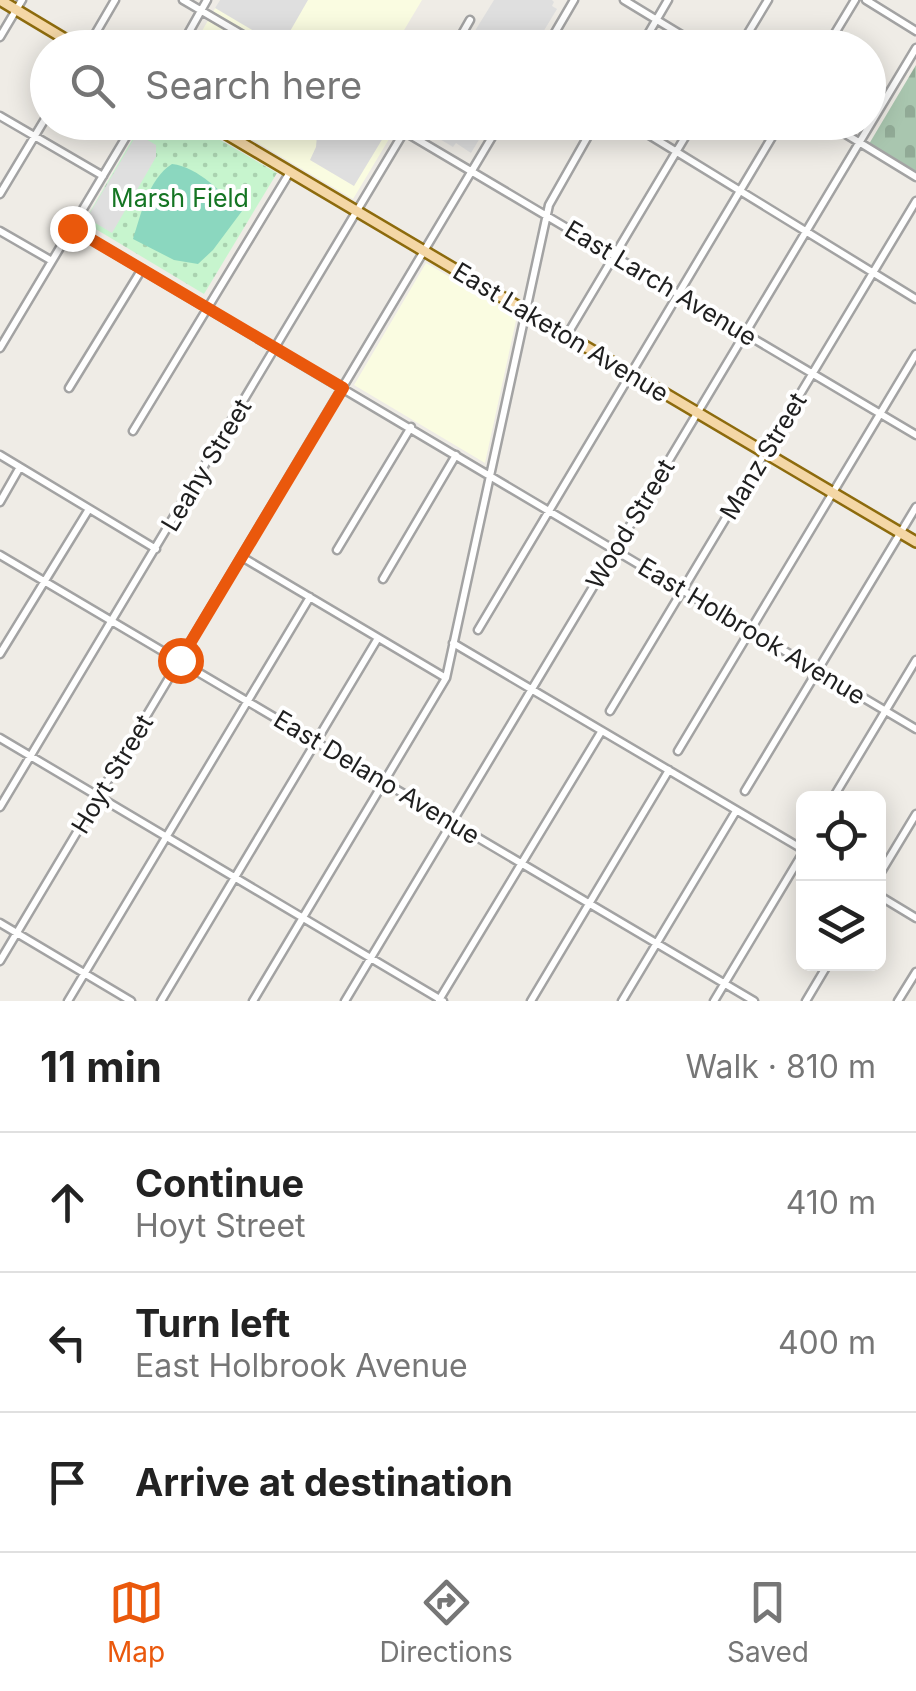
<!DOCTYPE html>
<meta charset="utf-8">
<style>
:root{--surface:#fff;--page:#f6f6f6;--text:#222;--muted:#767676;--line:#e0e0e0;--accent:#ea580c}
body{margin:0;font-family:Inter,sans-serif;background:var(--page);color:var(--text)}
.controls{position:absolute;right:30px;bottom:30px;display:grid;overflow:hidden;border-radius:15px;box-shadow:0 5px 25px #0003}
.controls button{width:90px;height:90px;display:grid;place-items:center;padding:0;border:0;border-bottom:2px solid var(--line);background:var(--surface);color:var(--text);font:50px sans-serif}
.stop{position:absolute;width:30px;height:30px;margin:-22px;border:8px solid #ea580c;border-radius:50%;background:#fff}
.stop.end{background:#ea580c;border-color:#fff;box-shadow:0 2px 10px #0008}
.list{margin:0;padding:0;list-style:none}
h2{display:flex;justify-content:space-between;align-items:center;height:130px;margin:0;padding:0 40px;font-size:42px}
h2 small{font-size:32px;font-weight:400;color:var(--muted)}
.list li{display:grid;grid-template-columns:65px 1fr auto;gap:30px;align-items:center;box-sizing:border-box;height:140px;padding:0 40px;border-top:2px solid var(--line)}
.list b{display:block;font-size:38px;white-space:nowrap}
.list p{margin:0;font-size:32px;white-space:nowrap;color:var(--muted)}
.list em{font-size:32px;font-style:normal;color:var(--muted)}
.icon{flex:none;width:55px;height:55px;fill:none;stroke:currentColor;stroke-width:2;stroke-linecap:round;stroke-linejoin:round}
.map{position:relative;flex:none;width:916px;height:1001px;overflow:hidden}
.search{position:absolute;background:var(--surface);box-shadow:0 5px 25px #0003;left:30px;right:30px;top:30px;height:110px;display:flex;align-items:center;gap:25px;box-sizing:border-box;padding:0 35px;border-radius:55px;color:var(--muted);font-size:38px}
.sheet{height:550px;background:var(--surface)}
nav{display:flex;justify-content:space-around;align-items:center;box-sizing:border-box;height:140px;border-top:2px solid var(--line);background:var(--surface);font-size:28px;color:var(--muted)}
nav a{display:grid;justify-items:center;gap:5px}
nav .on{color:var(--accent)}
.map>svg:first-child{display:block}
.education{fill:#fafce1}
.cemetery{fill:url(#cemetery-stones)}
.park{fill:url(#park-dots)}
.pitch{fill:#8bd7bf}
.parking{fill:#dfdfdf}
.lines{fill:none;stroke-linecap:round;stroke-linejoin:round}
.minor-casing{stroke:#a3a3a3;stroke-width:11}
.major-casing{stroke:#8d6b0d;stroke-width:14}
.minor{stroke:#fff;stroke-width:6}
.major{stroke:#f4d7a6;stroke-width:9}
.route{stroke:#ea580c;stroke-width:12}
.labels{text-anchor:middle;stroke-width:8;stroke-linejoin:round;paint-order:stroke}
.park-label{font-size:25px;fill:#157523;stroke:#fff}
.street-label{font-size:25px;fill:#1f1f1f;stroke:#fff}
</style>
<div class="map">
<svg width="916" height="1001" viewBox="0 0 916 1001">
<defs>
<pattern id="cemetery-stones" width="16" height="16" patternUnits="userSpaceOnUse" patternTransform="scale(2.5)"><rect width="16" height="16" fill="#a9c6af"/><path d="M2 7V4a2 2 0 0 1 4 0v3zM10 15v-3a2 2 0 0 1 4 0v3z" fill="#91aa96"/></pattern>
<pattern id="park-dots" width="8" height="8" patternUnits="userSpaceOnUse" patternTransform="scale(2.5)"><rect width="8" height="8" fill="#c7f5ce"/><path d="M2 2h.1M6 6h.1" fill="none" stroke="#aad2b0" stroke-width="1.8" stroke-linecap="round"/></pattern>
</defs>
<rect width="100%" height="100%" fill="#efece6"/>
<path class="education" d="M 220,0 L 422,0 L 394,47 L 192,48 Z
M 384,122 L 395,129 L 353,199 L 224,123 Z
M 426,263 L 517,316 L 485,463 L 354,385 Z"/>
<path class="cemetery" d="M 916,65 L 916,171 L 869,144 Z"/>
<path class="park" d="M 142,123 L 191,123 L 277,173 L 204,294 L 84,222 Z"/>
<path class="pitch" d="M 172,164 C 199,167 222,194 242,211 L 213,250 L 198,264 L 174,260 L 133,239 C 141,215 148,179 172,164 Z"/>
<path class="parking" d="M 220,0 L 308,0 L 281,47 L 215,8 Z
M 494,0 L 552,0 L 554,2 L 552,6 L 557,9 L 534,47 L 465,47 Z
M 420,122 L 489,122 L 489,123 L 471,153 L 456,143 L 453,147 L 418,126 Z
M 318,123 L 380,123 L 389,128 L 354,186 L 310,160 L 316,147 Z
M 137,134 L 156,145 L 156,157 L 112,233 L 87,218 Z"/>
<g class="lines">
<defs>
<path id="minor" d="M 183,0 L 265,48
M 624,0 L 703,48
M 866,0 L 916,31
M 0,37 L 22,0
M 87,48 L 115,0
M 180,48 L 207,0
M 454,48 L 470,20
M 546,48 L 574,0
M 640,48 L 668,0
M 739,48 L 768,0
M 826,48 L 855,0
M 0,116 L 103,176
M 628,122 L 916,299
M 826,122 L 916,177
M 405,132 L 916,435
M 0,194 L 48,114
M 72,228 L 916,729
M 0,231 L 52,261
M 567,335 L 694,122
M 0,348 L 135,122
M 69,388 L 142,269
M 133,431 L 290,172
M 0,455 L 156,549
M 0,502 L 20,467
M 337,550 L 411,427
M 0,555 L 754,1001
M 242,557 L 446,678
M 383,579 L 456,455
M 478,630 L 781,122
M 453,643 L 804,850
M 0,654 L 89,509
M 610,711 L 916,201
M 0,738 L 443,1001
M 678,751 L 916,354
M 745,791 L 916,507
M 833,798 L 916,660
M 0,807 L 410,122
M 881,872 L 916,814
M 878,895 L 916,918
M 0,923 L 131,1001
M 0,961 L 501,122
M 439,1000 L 601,732
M 68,1001 L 310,597
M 161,1001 L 378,638
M 253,1001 L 446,678 L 549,205 L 596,122
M 345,1001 L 916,48
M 531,1001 L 669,770
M 622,1001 L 736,811
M 714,1001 L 804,851
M 806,1001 L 828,964
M 898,1001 L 916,972"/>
<path id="major" d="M 0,0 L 80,48
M 206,122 L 916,542"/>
</defs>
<use href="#minor" class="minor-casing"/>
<use href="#major" class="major-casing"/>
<use href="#minor" class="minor"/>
<use href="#major" class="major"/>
</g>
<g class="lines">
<path class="route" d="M 72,228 L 343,388 L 180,660"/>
</g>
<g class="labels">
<g class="park-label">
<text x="180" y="207">Marsh Field</text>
</g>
<g class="street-label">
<text transform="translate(661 283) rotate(31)" y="9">East Larch Avenue</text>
<text transform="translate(561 332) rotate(31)" y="9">East Laketon Avenue</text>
<text transform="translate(763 456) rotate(-59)" y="9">Manz Street</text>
<text transform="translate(206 465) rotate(-59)" y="9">Leahy Street</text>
<text transform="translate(630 524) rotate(-59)" y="9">Wood Street</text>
<text transform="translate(752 631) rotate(31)" y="9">East Holbrook Avenue</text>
<text transform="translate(112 774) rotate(-59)" y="9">Hoyt Street</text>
<text transform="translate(377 777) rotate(31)" y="9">East Delano Avenue</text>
</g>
</g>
</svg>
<div class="controls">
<button><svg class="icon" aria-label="locate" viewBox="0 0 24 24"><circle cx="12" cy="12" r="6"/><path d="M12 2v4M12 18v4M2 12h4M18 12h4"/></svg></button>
<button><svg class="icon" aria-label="layers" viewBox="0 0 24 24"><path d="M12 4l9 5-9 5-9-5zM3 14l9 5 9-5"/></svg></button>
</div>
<div class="stop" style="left:180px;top:660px"></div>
<div class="stop end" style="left:72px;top:228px"></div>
<div class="search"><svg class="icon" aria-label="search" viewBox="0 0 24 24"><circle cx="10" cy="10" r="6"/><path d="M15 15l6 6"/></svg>Search here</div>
</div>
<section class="sheet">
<h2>11 min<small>Walk · 810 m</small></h2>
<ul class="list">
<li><svg class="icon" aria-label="ahead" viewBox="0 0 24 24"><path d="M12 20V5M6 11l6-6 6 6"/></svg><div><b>Continue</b><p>Hoyt Street</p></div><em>410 m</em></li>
<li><svg class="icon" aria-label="left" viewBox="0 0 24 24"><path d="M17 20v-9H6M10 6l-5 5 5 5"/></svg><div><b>Turn left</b><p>East Holbrook Avenue</p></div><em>400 m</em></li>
<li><svg class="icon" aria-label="arrive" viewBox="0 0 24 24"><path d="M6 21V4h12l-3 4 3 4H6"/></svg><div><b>Arrive at destination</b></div></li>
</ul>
</section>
<nav>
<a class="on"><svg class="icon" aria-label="map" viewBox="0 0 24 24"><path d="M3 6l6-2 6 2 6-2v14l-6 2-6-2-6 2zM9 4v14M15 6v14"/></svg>Map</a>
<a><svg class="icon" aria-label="directions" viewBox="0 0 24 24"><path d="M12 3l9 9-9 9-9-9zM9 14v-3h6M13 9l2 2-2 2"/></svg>Directions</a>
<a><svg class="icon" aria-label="saved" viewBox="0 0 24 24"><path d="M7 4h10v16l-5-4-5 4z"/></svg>Saved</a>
</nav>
